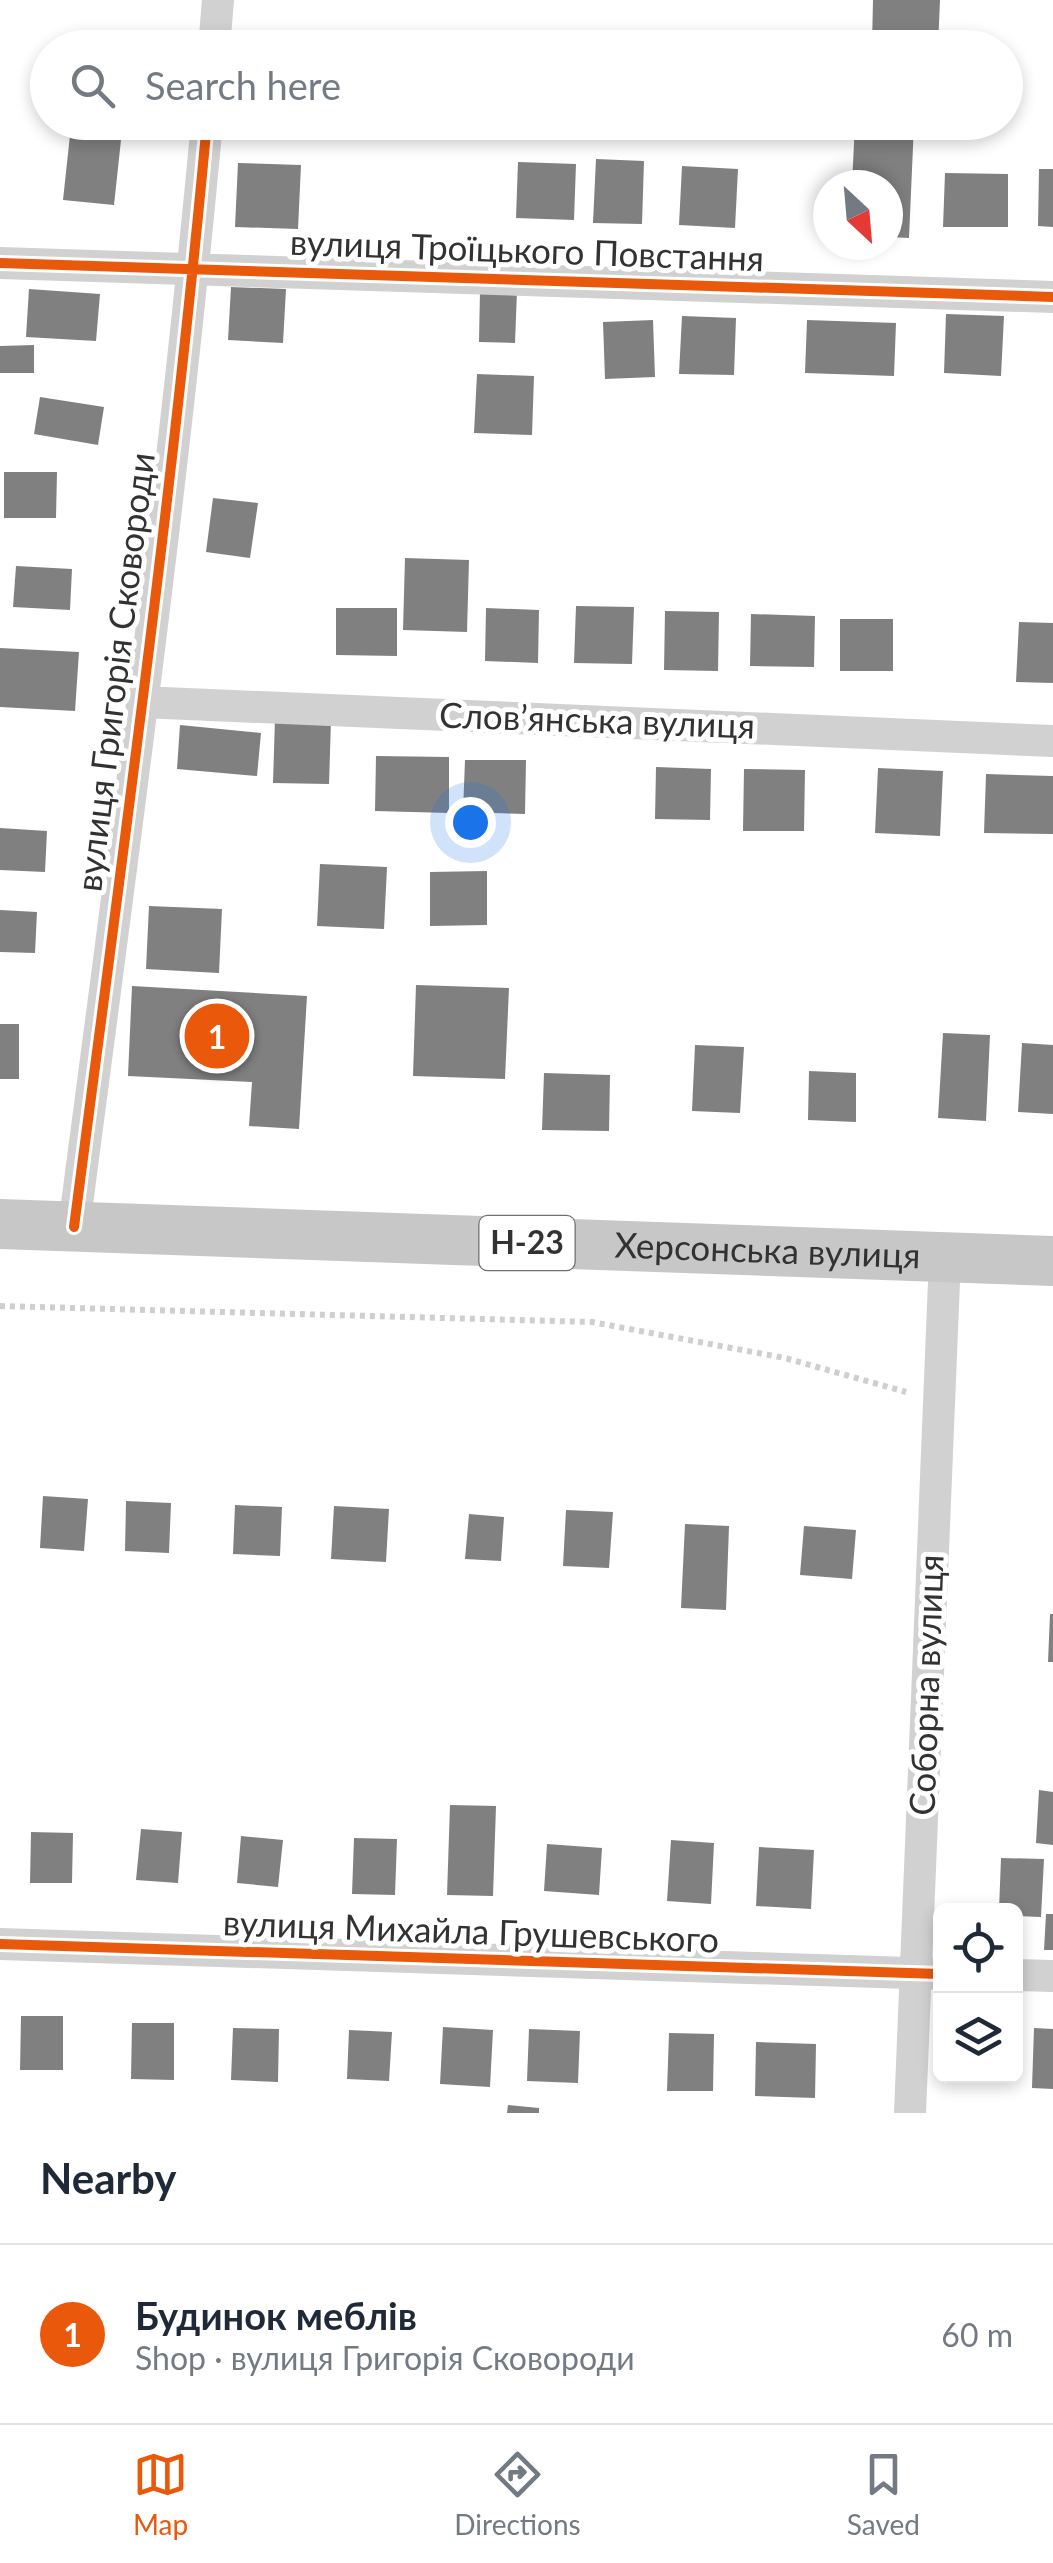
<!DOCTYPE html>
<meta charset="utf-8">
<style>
:root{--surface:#fff;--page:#f2f2f3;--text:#1f2937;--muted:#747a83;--line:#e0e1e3;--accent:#ea580c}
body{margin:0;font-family:Lato,sans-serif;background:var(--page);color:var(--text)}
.controls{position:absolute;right:30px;bottom:30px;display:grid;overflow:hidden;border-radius:15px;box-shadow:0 5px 15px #0003}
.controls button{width:90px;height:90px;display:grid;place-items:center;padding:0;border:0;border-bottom:2px solid var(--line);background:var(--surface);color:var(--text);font:50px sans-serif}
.compass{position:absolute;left:813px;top:170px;width:90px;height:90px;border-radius:50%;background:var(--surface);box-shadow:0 5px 15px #0003;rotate:154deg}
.you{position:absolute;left:470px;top:822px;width:35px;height:35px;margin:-25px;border:8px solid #fff;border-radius:50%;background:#1a73e8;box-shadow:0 0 0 15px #1a73e833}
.badge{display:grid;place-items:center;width:65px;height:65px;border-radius:50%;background:var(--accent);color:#fff;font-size:32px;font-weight:700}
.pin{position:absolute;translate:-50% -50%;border:5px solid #fff;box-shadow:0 2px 10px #0006}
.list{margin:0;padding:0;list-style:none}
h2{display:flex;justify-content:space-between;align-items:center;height:130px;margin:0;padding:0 40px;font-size:42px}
h2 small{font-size:32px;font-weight:400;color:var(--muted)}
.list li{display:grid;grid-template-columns:65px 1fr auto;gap:30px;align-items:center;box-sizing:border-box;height:180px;padding:0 40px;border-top:2px solid var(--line)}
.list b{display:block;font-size:38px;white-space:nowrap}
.list p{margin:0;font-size:32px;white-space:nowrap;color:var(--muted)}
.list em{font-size:32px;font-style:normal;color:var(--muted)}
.icon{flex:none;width:55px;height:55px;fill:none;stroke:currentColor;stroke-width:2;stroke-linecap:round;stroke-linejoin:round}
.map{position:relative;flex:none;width:1053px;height:2113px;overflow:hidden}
.search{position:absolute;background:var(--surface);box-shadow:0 5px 15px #0003;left:30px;right:30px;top:30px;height:110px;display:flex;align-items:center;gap:25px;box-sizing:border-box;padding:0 35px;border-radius:55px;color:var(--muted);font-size:38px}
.sheet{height:310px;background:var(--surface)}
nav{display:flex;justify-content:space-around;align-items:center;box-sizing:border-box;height:140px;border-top:2px solid var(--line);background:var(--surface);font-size:28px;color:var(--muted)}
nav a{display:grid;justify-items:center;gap:5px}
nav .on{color:var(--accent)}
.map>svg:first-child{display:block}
.building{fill:#808080}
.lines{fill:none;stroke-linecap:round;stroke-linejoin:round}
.path{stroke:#cfcfcf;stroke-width:6;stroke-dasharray:5 5;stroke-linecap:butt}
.street{stroke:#d1d1d1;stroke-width:32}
.primary{stroke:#c7c7c7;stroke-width:50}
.cycleway-casing{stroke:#fff;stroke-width:16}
.cycleway{stroke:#e8590c;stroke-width:10}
.labels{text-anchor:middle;stroke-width:10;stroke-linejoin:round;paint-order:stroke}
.shield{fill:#fff;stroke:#707070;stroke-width:2.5}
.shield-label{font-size:32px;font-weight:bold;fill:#323232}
.street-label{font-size:35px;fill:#323232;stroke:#fff}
</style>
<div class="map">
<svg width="1053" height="2113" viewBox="0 0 1053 2113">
<rect width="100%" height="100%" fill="#fff"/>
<path class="building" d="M 873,0 L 940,0 L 938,46 L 872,44 Z
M 80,32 L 127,37 L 126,48 L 78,48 Z
M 258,122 L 309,122 L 308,130 L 258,125 Z
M 855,122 L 914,124 L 909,238 L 888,237 L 888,185 L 852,185 Z
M 70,135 L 121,140 L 114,205 L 63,200 Z
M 596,159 L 644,161 L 642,224 L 593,223 Z
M 518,162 L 576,164 L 574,220 L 516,218 Z
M 238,163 L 301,165 L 298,229 L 235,227 Z
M 682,166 L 738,169 L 735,228 L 679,225 Z
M 1039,169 L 1053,169 L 1053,227 L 1038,226 Z
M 945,173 L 1008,174 L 1008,227 L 943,227 Z
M 231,287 L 286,289 L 283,343 L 228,340 Z
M 29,289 L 100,294 L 96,341 L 26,337 Z
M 480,290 L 517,291 L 515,343 L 479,342 Z
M 946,314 L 1004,316 L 1001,376 L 944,373 Z
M 682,316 L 736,318 L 734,375 L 679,374 Z
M 653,320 L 655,377 L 605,379 L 603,322 Z
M 807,320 L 896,323 L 894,376 L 805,373 Z
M 34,345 L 34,373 L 0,373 L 0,346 Z
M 477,374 L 534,376 L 532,435 L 474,433 Z
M 40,397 L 104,407 L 98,445 L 34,434 Z
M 4,472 L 57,472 L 56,518 L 4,518 Z
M 213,498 L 258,503 L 250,558 L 206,552 Z
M 405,558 L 469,560 L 467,632 L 403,630 Z
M 16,566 L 72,569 L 70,610 L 13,607 Z
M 576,606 L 634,607 L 632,664 L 574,663 Z
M 336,608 L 397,608 L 397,656 L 336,655 Z
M 486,608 L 539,610 L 538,663 L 485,661 Z
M 665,611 L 719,612 L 718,671 L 664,670 Z
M 751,614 L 815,616 L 814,667 L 750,666 Z
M 840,619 L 893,619 L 893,671 L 840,671 Z
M 1019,622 L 1053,623 L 1053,683 L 1016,682 Z
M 0,648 L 79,652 L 75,711 L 0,707 Z
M 275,718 L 331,720 L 329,784 L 273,783 Z
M 180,725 L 261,733 L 257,776 L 177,769 Z
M 376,756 L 449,757 L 449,813 L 375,811 Z
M 465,760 L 526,760 L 525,814 L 463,812 Z
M 656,767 L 711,769 L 710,820 L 655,819 Z
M 878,768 L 943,771 L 940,836 L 875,833 Z
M 744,769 L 805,770 L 804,831 L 743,831 Z
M 986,774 L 1053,776 L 1053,834 L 984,833 Z
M 0,828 L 47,831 L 45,872 L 0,870 Z
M 320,864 L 387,867 L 384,929 L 317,926 Z
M 487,871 L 487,925 L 430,926 L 430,872 Z
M 149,906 L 222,909 L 219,973 L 146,969 Z
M 0,910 L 37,912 L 35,953 L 0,952 Z
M 416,985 L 509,988 L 505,1079 L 413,1076 Z
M 132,986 L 307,996 L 299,1129 L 249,1126 L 252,1082 L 128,1076 Z
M 0,1024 L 19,1024 L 19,1079 L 0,1079 Z
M 943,1033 L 990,1035 L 986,1121 L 938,1118 Z
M 1022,1043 L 1053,1045 L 1053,1114 L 1018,1112 Z
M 695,1045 L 744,1047 L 740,1113 L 692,1111 Z
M 809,1071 L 856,1073 L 856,1122 L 808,1120 Z
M 544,1073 L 610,1075 L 609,1131 L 542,1130 Z
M 43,1496 L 88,1499 L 84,1551 L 40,1548 Z
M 126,1501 L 171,1503 L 169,1553 L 125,1551 Z
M 235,1505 L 282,1507 L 280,1556 L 233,1554 Z
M 334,1506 L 389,1509 L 386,1562 L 331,1559 Z
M 566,1510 L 613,1512 L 609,1568 L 563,1566 Z
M 469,1514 L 504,1517 L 501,1561 L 465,1559 Z
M 685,1524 L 729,1526 L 726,1610 L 681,1608 Z
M 804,1526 L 856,1530 L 852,1579 L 800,1575 Z
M 1050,1614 L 1053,1614 L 1053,1662 L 1048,1662 Z
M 1039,1790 L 1053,1792 L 1053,1845 L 1036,1843 Z
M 450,1805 L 496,1806 L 493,1896 L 447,1895 Z
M 141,1829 L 182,1832 L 178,1883 L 136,1880 Z
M 31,1832 L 73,1833 L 72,1883 L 30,1883 Z
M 241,1836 L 283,1840 L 278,1887 L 237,1883 Z
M 354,1838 L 397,1839 L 395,1895 L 352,1894 Z
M 671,1840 L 714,1843 L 711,1904 L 667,1901 Z
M 547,1844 L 602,1848 L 599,1895 L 544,1891 Z
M 759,1847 L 814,1850 L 811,1909 L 756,1906 Z
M 1001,1858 L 1044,1859 L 1041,1917 L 1016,1916 L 1016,1910 L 999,1910 Z
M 1046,1914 L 1053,1914 L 1053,1950 L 1044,1950 Z
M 21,2016 L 63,2016 L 63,2070 L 20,2070 Z
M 132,2023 L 174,2023 L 174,2080 L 131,2079 Z
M 443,2027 L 493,2030 L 490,2087 L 440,2084 Z
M 233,2028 L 279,2029 L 278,2082 L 231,2080 Z
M 1034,2028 L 1053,2029 L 1053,2089 L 1032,2088 Z
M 529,2029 L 580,2031 L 578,2083 L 527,2081 Z
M 349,2030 L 392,2032 L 389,2081 L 347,2079 Z
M 669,2033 L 714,2034 L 713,2091 L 667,2091 Z
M 756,2042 L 816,2044 L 815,2098 L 755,2096 Z
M 508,2105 L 539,2108 L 539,2113 L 507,2113 Z"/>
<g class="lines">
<path class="path" d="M 0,1306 L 592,1322 L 785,1358 L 906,1392"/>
<path class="street" d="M 214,48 L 218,0
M 0,263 L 1053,297
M 141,702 L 1053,741
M 74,1227 C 122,859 173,492 207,122
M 0,1944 L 940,1974
M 1016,1975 L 1053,1976
M 910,2113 L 945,1257"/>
<path class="primary" id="s1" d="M 0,1224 L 1053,1261"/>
<defs>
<path id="cycleway" d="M 0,263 L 1053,297
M 74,1227 C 122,859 173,492 207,122
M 0,1944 L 940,1974"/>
</defs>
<use href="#cycleway" class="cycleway-casing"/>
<use href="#cycleway" class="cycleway"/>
</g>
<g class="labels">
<rect class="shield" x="479.5" y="1216" width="95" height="54" rx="8"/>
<g class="shield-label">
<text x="527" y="1254">Н-23</text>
</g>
<g class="street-label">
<text transform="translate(527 251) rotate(2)" y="12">вулиця Троїцького Повстання</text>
<text transform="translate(116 672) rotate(-83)" y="12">вулиця Григорія Сковороди</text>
<text transform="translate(597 721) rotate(2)" y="12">Словʼянська вулиця</text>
<text dy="12" stroke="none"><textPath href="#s1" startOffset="768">Херсонська вулиця</textPath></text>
<text transform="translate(927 1685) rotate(-88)" y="12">Соборна вулиця</text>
<text transform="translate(471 1932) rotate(2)" y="12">вулиця Михайла Грушевського</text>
</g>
</g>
</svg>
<div class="controls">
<button><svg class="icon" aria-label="locate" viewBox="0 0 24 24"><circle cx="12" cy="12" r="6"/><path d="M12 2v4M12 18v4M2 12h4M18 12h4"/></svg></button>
<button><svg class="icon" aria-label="layers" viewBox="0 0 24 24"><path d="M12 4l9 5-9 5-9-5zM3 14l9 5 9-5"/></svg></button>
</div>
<svg class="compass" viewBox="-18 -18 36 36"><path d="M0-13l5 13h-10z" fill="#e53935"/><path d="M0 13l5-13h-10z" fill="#747a83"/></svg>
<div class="you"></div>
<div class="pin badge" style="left:217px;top:1036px">1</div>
<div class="search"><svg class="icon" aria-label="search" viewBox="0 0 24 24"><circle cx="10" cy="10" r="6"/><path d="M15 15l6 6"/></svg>Search here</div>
</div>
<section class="sheet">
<h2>Nearby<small></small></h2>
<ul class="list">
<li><span class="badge">1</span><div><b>Будинок меблів</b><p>Shop · вулиця Григорія Сковороди</p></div><em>60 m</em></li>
</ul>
</section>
<nav>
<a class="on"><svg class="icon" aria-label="map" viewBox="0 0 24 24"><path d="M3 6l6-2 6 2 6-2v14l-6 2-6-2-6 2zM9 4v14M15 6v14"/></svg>Map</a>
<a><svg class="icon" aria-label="directions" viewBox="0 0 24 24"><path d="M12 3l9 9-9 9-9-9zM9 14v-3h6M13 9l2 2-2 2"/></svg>Directions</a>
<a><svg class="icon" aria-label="saved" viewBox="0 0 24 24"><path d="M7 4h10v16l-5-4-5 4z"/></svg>Saved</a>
</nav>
